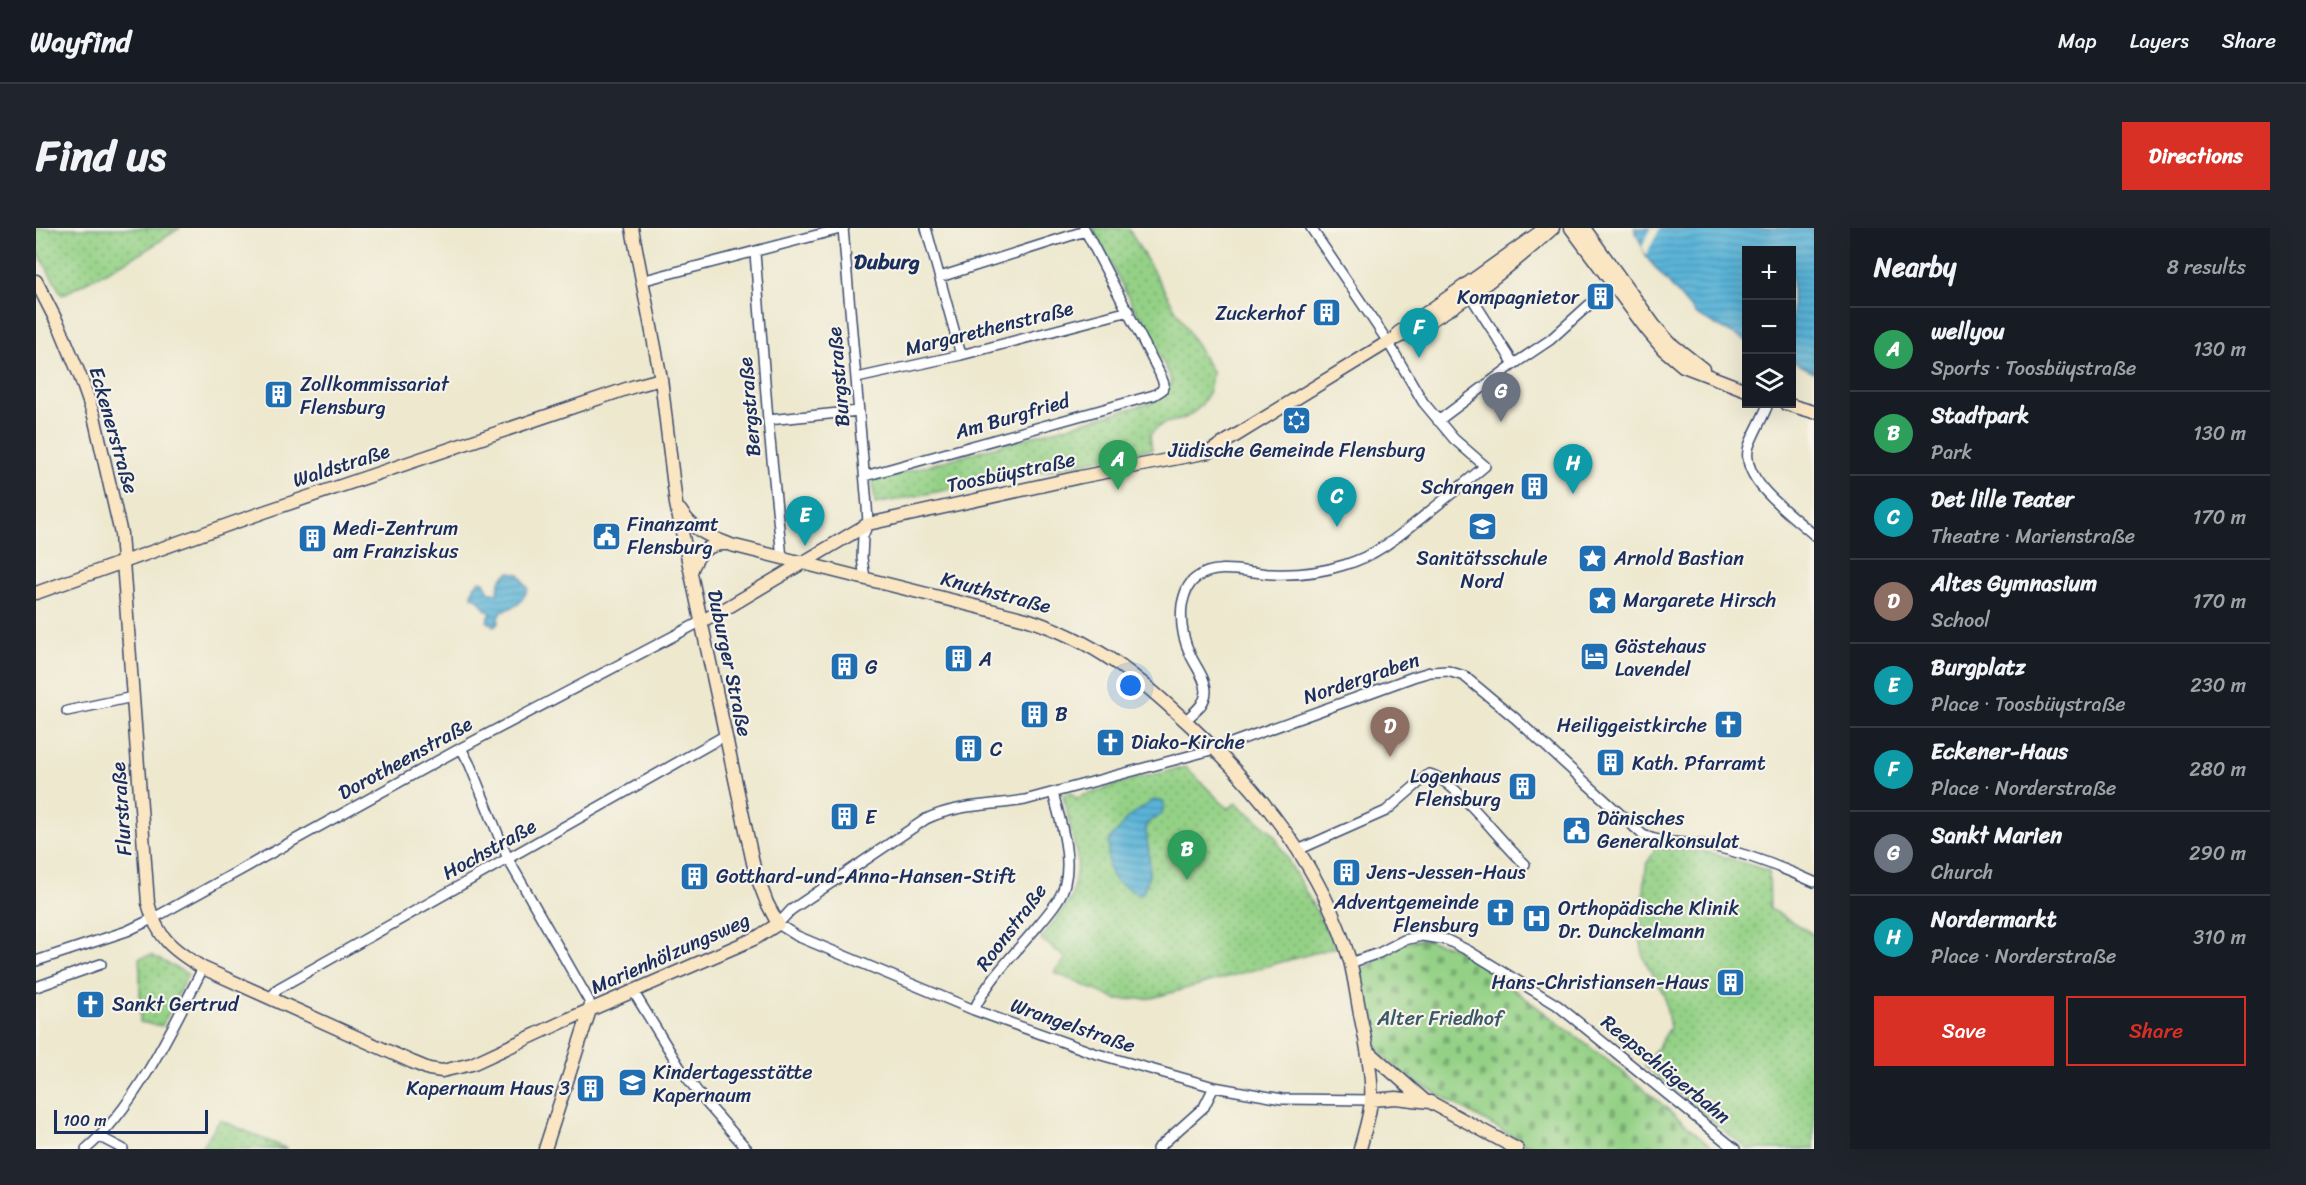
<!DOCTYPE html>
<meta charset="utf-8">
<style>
:root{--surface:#171b24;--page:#20242c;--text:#f1f3f6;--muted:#9ea1a6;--line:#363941;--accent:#d93025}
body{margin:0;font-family:Sriracha,sans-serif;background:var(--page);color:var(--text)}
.controls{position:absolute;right:18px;top:18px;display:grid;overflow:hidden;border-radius:0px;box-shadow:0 6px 24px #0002}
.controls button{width:54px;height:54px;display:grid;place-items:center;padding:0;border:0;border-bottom:2px solid var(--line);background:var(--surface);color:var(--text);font:30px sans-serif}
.scale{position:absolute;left:18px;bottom:15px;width:154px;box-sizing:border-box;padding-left:6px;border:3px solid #1b2f5e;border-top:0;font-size:16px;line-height:21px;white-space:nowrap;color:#1b2f5e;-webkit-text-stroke:4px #f7f3e8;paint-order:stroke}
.you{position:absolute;left:1095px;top:458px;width:21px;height:21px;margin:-15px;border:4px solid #fff;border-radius:50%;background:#1a73e8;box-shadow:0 0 0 9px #1a73e833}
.badge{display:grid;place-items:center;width:39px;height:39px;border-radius:50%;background:var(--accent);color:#fff;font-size:20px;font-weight:700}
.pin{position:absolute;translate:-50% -50px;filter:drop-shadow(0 2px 3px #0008)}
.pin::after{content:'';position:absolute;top:32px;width:21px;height:18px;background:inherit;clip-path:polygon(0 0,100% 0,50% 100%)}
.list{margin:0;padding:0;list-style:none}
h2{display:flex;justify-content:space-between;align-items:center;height:78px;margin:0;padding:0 24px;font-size:26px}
h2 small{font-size:20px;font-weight:400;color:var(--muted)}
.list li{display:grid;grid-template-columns:39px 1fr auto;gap:18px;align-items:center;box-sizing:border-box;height:84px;padding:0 24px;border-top:2px solid var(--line)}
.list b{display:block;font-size:22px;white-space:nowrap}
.list p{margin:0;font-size:20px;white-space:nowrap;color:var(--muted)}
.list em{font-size:20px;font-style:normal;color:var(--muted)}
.actions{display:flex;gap:12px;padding:18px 24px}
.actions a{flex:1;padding:14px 0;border:2px solid var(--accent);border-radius:0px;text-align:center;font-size:21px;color:var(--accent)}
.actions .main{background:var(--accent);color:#fff}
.icon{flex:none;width:33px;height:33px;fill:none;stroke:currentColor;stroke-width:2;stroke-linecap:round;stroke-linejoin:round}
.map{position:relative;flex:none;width:1778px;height:921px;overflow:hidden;border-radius:0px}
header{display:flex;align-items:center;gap:36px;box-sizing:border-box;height:84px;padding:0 30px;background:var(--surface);border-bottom:2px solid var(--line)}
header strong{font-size:28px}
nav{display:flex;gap:33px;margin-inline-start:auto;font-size:21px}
.intro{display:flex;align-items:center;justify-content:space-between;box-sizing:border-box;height:144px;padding:0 36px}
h1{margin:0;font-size:42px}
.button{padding:15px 27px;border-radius:0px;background:var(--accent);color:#fff;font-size:21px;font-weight:700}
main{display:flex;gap:36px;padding:0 36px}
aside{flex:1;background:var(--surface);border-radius:0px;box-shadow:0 6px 24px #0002}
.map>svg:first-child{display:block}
.grass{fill:url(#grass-dots);stroke:#588072;stroke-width:1.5}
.cemetery{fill:url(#cemetery-stones);stroke:#588072;stroke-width:1.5}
.water{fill:url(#water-rules);stroke:#3a729b;stroke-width:1.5}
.pier{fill:#ede8ce}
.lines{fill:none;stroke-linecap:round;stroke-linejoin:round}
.street-casing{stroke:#3a4b6f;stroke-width:12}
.secondary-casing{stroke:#3a4b6f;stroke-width:15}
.street{stroke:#fff;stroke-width:9}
.secondary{stroke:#fbe6c4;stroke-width:12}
.labels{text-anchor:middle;stroke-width:4.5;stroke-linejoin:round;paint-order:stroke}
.poi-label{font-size:20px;fill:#1b2f5e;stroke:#f7f3e8;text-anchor:start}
.street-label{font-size:20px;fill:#1b2f5e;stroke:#f7f3e8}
.park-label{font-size:20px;fill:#395868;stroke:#f7f3e8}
.neighbourhood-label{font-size:21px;font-weight:bold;fill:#1b2f5e;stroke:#f7f3e8}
</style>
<header>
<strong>Wayfind</strong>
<nav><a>Map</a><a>Layers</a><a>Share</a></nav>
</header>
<div class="intro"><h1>Find us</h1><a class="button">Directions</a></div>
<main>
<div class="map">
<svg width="1778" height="921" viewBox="0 0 1778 921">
<defs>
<pattern id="grass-dots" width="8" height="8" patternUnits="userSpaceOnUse" patternTransform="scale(1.5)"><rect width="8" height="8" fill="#94d186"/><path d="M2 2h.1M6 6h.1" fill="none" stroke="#78aa71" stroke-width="1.8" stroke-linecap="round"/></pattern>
<pattern id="cemetery-stones" width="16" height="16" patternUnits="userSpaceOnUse" patternTransform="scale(1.5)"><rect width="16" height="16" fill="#94d186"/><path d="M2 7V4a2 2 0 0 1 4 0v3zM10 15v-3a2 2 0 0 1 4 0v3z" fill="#78aa71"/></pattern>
<pattern id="water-rules" width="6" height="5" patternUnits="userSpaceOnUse" patternTransform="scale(1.5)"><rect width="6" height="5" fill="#5ab4d8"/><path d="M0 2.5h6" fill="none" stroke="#4a93b2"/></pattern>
</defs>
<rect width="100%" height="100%" fill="#f7f3e8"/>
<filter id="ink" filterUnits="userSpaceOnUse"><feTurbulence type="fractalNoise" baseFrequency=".0167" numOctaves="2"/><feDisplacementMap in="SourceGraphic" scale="12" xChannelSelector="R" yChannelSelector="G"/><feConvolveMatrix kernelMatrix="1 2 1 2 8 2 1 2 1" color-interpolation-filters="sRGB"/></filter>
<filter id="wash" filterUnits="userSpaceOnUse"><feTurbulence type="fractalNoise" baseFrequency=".008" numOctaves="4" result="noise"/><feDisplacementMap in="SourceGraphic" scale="24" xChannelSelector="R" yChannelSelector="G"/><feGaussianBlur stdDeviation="1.35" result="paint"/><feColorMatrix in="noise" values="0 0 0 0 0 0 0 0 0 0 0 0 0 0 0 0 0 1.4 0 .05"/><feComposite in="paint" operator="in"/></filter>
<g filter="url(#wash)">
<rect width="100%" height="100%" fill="#ede8ce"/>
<path class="grass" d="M 0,0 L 144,0 L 107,24 L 26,67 L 0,21 Z
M 1056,0 L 1092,0 L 1176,144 C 1175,162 1169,179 1152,188 C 1136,198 1130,188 1114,207 L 1116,221 L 839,276 L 837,253 L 1118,174 L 1130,167 L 1135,155 L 1133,146 Z
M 1150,539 L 1192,581 L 1200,575 L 1237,605 L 1300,719 L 1116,770 L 1082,772 L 1019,745 L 1030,730 L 1005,711 L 1036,669 L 1042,634 L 1027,567 L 1035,564 L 1040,570 L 1102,550 Z
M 1619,620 L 1673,624 L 1733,643 L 1734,681 L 1778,707 L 1778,921 L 1711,921 L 1609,838 L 1634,800 L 1628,767 L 1608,731 L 1604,710 L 1610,639 Z
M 115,727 L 152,746 L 126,798 L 104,794 L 104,744 L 103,730 Z
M 184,892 L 251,921 L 164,921 Z"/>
<path class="cemetery" d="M 1385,711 L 1411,717 L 1431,726 L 1596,851 L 1679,921 L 1498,921 L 1368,847 L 1347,829 L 1336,809 L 1325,742 L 1366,716 Z"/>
<path class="water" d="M 1598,0 L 1778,0 L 1778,144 L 1756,133 L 1756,22 L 1710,22 L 1710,113 L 1660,87 L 1611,30 Z
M 474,344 L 483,346 L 492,361 C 484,377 482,378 466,383 L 462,390 L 463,394 L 458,398 L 451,393 L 455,385 L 449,381 L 442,371 L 436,369 C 436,362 438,357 443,353 L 448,354 L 453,364 L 461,366 C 463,356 464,348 474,344 Z
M 1118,572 L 1128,574 L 1126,586 L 1110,596 C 1110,625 1121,640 1105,667 C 1098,663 1085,658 1079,652 C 1069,642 1072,623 1074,610 L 1084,601 L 1090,591 Z"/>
<path class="pier" d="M 1615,0 L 1624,0 L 1610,27 L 1606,19 Z"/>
</g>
<g filter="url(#ink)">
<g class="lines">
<defs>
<path id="street" d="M 807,0 L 831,278 L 832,296 L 827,308 L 826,330 L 829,351
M 890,0 L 925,127
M 719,25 L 732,192 L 746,330
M 904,49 L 1049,3
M 605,53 L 808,0
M 1432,64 L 1478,136
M 821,150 L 925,127 L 1093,83
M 1732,176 C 1727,190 1718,204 1713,218 C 1702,251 1756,287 1778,307
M 732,192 L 823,183
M 1402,193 L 1478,136 L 1514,112 L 1555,75
M 829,248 L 1118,167 L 1126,162 L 1128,156 L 1124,146 L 1048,0
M 31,483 L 97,469
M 1149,493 C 1158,484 1169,477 1170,464 C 1170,450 1159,438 1154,426 C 1147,411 1144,395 1146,377 C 1148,367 1151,356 1160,350 C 1180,334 1212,345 1236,346 C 1259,347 1286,344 1308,337 C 1340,328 1363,308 1389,287 C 1409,271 1429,255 1449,238 L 1418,211 L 1387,174 L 1352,114 L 1275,0
M 425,520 L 434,537 L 472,631 L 553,773 L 554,782
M 1262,622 L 1350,583 L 1393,546 C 1419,551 1466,616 1489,636
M 0,733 L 91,703 L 116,691 L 425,520 L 666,393
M 1314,735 L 1343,725 L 1368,712 L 1386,708 L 1411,712 L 1433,723 L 1521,777 L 1699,921
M 0,759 L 65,736
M 597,763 L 646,843 L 667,871 L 711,921
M 235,769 L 243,760 L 690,507
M 938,782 C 952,751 983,721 1005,694 C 1014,683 1026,670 1029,655 C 1036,627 1024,592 1017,565
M 1336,872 L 1246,871 L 1178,859 L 1058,825 L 938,782 L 761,708 L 742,696 L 755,682 L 890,591 C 921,576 955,578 989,572 L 1179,521 L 1377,449 L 1394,444 L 1412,443 L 1428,448 L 1479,490 L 1607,607 C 1629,617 1653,613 1676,618 C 1712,626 1745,639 1778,654
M 64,909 L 87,921
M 50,921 C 99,880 138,797 167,740
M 1121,921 L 1168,879 L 1178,859"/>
<path id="secondary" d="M 1535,0 L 1611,102 L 1627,121 L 1647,138 L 1710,162
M 1548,0 L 1618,97 L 1634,115 L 1667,141
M 0,53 L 25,102 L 44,148 L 58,188 L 85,306 L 112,675 C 121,710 137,722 167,740 L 376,834 L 393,841 L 406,843 L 436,836 L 533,791 L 720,710 L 742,696 L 731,675 L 719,644 L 640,276 L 625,151 L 596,0
M 1362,105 L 1504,4
M 1750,176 L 1778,184
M 644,282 C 657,303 673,308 695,317 L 990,391 C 1060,413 1103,449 1156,499 C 1226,565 1286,639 1314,733 C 1319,752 1321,772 1325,791 C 1330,814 1337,849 1335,872 C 1334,888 1328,905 1324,921
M 655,344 C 661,326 671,315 691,316
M 0,365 L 228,284 L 599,158 L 625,151
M 666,393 L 694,378 L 832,296 L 1044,249 L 1173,224 L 1352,114 C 1414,87 1467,45 1517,0
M 1331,822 L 1389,873
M 1336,872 L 1360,870 L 1394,874 L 1481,921
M 509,921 L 554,782"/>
</defs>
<use href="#street" class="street-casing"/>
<use href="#secondary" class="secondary-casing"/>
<use href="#street" class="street"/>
<use href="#secondary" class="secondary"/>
</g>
</g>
<defs>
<symbol id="building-square" viewBox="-11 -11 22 22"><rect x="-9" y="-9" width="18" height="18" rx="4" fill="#1f6fb2" stroke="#f7f3e8"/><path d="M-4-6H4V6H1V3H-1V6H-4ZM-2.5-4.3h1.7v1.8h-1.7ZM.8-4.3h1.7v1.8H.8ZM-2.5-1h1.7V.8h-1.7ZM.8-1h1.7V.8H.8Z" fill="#fff"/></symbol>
<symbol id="synagogue-square" viewBox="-11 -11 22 22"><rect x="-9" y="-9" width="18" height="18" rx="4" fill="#1f6fb2" stroke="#f7f3e8"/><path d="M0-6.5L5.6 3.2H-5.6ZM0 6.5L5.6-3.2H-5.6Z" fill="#fff"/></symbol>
<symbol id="school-square" viewBox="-11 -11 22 22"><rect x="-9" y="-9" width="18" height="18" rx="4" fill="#1f6fb2" stroke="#f7f3e8"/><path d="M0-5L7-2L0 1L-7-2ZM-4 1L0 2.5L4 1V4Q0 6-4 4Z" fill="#fff"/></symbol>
<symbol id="civic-square" viewBox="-11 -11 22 22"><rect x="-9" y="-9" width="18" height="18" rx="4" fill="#1f6fb2" stroke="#f7f3e8"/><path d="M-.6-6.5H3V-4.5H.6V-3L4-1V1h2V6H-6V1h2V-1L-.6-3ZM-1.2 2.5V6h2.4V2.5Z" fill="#fff"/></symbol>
<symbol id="sight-square" viewBox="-11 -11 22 22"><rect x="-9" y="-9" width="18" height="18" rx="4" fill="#1f6fb2" stroke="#f7f3e8"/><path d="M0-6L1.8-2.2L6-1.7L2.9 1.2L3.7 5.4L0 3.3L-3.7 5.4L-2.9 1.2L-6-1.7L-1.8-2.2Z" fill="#fff"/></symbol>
<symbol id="hotel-square" viewBox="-11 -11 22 22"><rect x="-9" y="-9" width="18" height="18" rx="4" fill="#1f6fb2" stroke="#f7f3e8"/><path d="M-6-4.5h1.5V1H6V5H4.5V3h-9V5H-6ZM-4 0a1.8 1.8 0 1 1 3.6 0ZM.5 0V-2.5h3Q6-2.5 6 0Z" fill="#fff"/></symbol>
<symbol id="church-square" viewBox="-11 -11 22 22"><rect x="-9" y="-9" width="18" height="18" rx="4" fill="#1f6fb2" stroke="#f7f3e8"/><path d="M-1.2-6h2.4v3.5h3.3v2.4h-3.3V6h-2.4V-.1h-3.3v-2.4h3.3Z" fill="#fff"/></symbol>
<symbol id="hospital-square" viewBox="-11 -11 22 22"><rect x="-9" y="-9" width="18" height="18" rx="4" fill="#1f6fb2" stroke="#f7f3e8"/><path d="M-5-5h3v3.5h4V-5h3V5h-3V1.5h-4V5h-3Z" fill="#fff"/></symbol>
</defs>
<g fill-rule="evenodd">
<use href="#building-square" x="1548" y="52" width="33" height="33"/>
<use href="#building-square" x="1274" y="68" width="33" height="33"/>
<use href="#building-square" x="226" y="150" width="33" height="33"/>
<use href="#synagogue-square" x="1244" y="176" width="33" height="33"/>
<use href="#building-square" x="1482" y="242" width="33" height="33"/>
<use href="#school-square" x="1430" y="282" width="33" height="33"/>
<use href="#civic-square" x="554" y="292" width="33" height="33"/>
<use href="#building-square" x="260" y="294" width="33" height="33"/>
<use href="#sight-square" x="1540" y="314" width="33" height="33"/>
<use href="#sight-square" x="1550" y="356" width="33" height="33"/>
<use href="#hotel-square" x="1542" y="412" width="33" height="33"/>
<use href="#building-square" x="906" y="414" width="33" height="33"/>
<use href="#building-square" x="792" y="422" width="33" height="33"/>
<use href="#building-square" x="982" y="470" width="33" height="33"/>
<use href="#church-square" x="1676" y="480" width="33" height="33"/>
<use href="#church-square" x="1058" y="498" width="33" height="33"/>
<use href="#building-square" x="916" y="504" width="33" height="33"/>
<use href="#building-square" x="1558" y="518" width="33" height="33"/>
<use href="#building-square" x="1470" y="542" width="33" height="33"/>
<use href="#building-square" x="792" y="572" width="33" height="33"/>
<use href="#civic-square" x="1524" y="586" width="33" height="33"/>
<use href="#building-square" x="1294" y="628" width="33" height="33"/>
<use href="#building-square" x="642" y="632" width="33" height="33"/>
<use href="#church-square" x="1448" y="668" width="33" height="33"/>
<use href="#hospital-square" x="1484" y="674" width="33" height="33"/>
<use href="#building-square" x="1678" y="738" width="33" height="33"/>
<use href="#church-square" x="38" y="760" width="33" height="33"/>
<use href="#school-square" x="580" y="838" width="33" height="33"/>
<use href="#building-square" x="538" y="844" width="33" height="33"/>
</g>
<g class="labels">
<g class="poi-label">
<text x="1543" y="76" text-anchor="end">Kompagnietor</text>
<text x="1269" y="92" text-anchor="end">Zuckerhof</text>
<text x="264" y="163">Zollkommissariat<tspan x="264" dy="23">Flensburg</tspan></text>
<text x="1261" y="229" text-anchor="middle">Jüdische Gemeinde Flensburg</text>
<text x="1478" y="266" text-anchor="end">Schrangen</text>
<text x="591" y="303">Finanzamt<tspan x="591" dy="23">Flensburg</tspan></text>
<text x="297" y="307">Medi-Zentrum<tspan x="297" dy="23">am Franziskus</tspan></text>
<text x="1446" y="337" text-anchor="middle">Sanitätsschule<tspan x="1446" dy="23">Nord</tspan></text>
<text x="1578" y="337">Arnold Bastian</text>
<text x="1587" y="379">Margarete Hirsch</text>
<text x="1579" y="425">Gästehaus<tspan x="1579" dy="23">Lavendel</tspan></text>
<text x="943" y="438">A</text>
<text x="829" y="446">G</text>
<text x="1019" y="493">B</text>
<text x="1671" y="504" text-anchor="end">Heiliggeistkirche</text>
<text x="1095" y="521">Diako-Kirche</text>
<text x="954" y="528">C</text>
<text x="1596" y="542">Kath. Pfarramt</text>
<text x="1465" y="555" text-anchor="end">Logenhaus<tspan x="1465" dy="23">Flensburg</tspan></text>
<text x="829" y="596">E</text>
<text x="1561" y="597">Dänisches<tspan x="1561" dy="23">Generalkonsulat</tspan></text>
<text x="1331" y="651">Jens-Jessen-Haus</text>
<text x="680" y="655">Gotthard-und-Anna-Hansen-Stift</text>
<text x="1443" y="681" text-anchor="end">Adventgemeinde<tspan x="1443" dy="23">Flensburg</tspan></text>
<text x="1522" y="687">Orthopädische Klinik<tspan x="1522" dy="23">Dr. Dunckelmann</tspan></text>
<text x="1673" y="761" text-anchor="end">Hans-Christiansen-Haus</text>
<text x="76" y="783">Sankt Gertrud</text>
<text x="617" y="851">Kindertagesstätte<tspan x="617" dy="23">Kapernaum</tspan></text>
<text x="534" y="867" text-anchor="end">Kapernaum Haus 3</text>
</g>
<g class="street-label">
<text transform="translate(953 100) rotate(-14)" y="7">Margarethenstraße</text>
<text transform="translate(802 149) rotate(-95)" y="7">Burgstraße</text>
<text transform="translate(713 179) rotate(-95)" y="7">Bergstraße</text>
<text transform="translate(976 188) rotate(-16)" y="7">Am Burgfried</text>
<text transform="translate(78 202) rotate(74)" y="7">Eckenerstraße</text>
<text transform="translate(305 237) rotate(-18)" y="7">Waldstraße</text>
<text transform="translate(975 244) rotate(-12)" y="7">Toosbüystraße</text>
<text transform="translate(960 364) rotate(15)" y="7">Knuthstraße</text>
<text transform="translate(694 435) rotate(78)" y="7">Duburger Straße</text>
<text transform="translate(1325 450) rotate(-19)" y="7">Nordergraben</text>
<text transform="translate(369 530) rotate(-29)" y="7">Dorotheenstraße</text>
<text transform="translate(85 581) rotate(-94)" y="7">Flurstraße</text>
<text transform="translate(453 621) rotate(-29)" y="7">Hochstraße</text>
<text transform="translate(975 699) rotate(-53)" y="7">Roonstraße</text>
<text transform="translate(634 725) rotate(-24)" y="7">Marienhölzungsweg</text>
<text transform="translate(1037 797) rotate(19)" y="7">Wrangelstraße</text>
<text transform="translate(1630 841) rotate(39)" y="7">Reepschlägerbahn</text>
</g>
<g class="park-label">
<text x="1404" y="797">Alter Friedhof</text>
</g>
<g class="neighbourhood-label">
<text x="851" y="41">Duburg</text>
</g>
</g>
</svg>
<div class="controls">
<button>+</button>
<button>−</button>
<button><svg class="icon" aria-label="layers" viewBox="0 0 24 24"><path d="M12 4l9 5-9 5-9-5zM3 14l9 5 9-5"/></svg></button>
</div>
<div class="scale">100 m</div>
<div class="you"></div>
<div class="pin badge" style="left:1082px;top:262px;background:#2e9e5b">A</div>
<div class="pin badge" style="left:1151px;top:652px;background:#2e9e5b">B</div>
<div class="pin badge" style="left:1301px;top:299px;background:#0f9aa8">C</div>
<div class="pin badge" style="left:1354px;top:529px;background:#8d6e63">D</div>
<div class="pin badge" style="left:769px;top:318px;background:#0f9aa8">E</div>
<div class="pin badge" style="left:1383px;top:130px;background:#0f9aa8">F</div>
<div class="pin badge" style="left:1465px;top:194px;background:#6b7280">G</div>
<div class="pin badge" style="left:1537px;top:266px;background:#0f9aa8">H</div>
</div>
<aside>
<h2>Nearby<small>8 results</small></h2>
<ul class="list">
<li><span class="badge" style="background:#2e9e5b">A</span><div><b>wellyou</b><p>Sports · Toosbüystraße</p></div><em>130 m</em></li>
<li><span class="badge" style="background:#2e9e5b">B</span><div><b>Stadtpark</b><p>Park</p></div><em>130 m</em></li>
<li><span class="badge" style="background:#0f9aa8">C</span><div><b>Det lille Teater</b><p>Theatre · Marienstraße</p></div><em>170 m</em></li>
<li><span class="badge" style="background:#8d6e63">D</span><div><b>Altes Gymnasium</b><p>School</p></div><em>170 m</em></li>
<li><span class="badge" style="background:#0f9aa8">E</span><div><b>Burgplatz</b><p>Place · Toosbüystraße</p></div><em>230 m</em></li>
<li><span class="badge" style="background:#0f9aa8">F</span><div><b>Eckener-Haus</b><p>Place · Norderstraße</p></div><em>280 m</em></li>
<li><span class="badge" style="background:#6b7280">G</span><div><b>Sankt Marien</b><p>Church</p></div><em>290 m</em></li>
<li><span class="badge" style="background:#0f9aa8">H</span><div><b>Nordermarkt</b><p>Place · Norderstraße</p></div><em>310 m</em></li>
</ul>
<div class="actions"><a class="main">Save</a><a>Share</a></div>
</aside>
</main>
